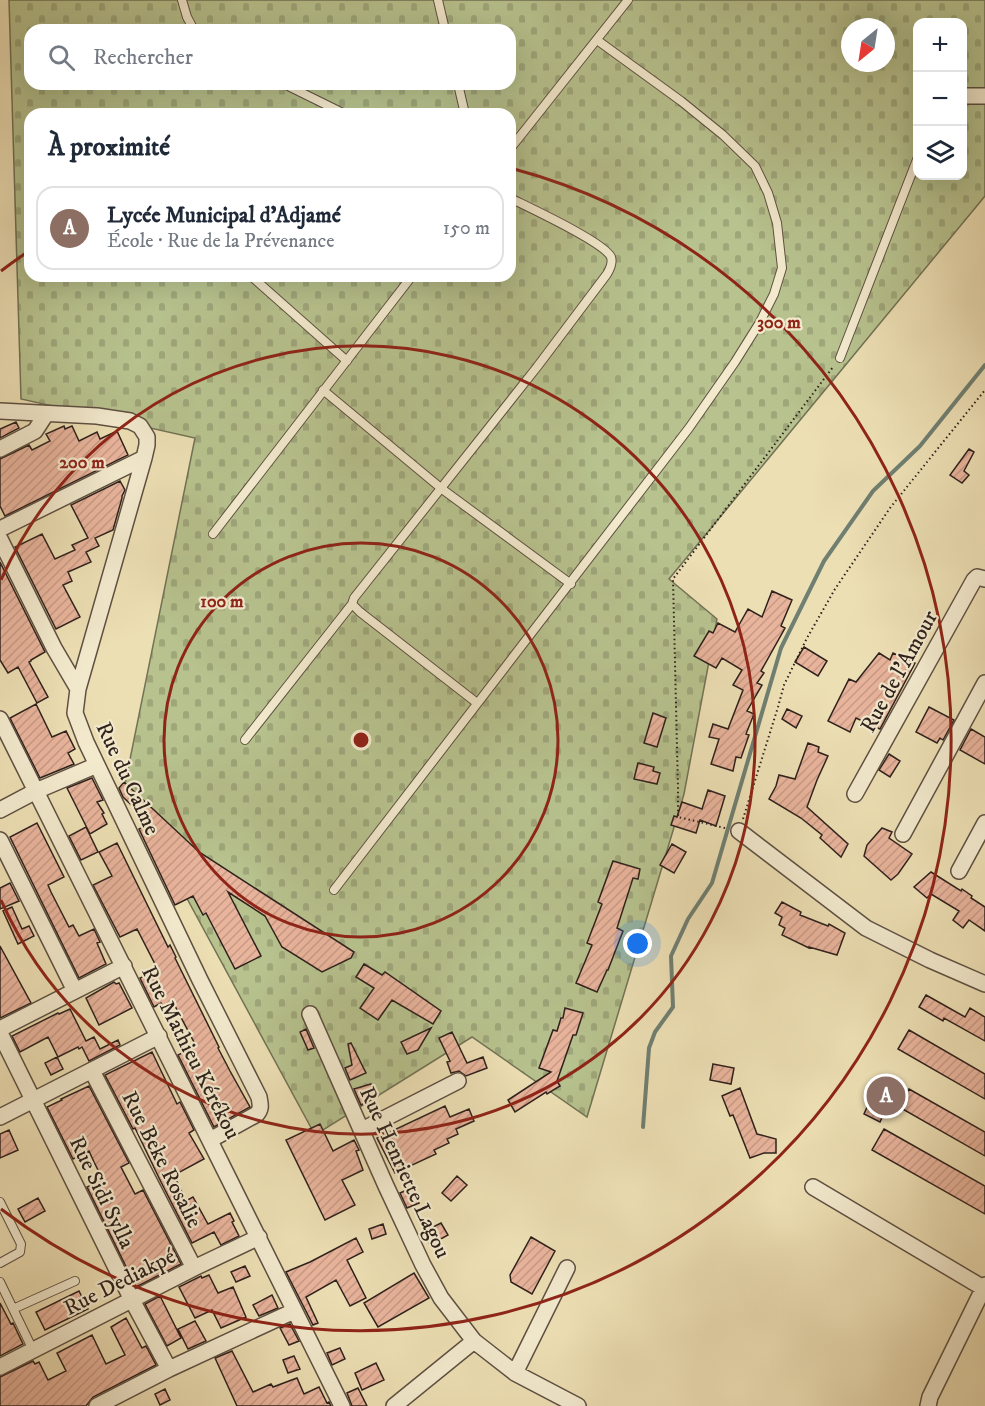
<!DOCTYPE html>
<html lang="fr">
<meta charset="utf-8">
<style>
:root{--surface:#fff;--page:#f6f6f7;--text:#1f2937;--muted:#747a83;--line:#e0e1e3;--accent:#db2777}
body{margin:0;font-family:"IM FELL DW Pica",serif;background:var(--page);color:var(--text)}
.controls{position:absolute;right:18px;top:18px;display:grid;overflow:hidden;border-radius:12px;box-shadow:0 6px 24px #0002}
.controls button{width:54px;height:54px;display:grid;place-items:center;padding:0;border:0;border-bottom:2px solid var(--line);background:var(--surface);color:var(--text);font:30px sans-serif}
.compass{position:absolute;left:841px;top:18px;width:54px;height:54px;border-radius:50%;background:var(--surface);box-shadow:0 6px 24px #0002;rotate:210deg}
.you{position:absolute;left:638px;top:944px;width:21px;height:21px;margin:-15px;border:4px solid #fff;border-radius:50%;background:#1a73e8;box-shadow:0 0 0 9px #1a73e833}
.badge{display:grid;place-items:center;width:39px;height:39px;border-radius:50%;background:var(--accent);color:#fff;font-size:20px;font-weight:700}
.pin{position:absolute;translate:-50% -50%;border:3px solid #fff;box-shadow:0 2px 6px #0006}
.list{margin:0;padding:0;list-style:none}
h2{display:flex;justify-content:space-between;align-items:center;height:78px;margin:0;padding:0 24px;font-size:26px}
h2 small{font-size:20px;font-weight:400;color:var(--muted)}
.list li{display:grid;grid-template-columns:39px 1fr auto;gap:18px;align-items:center;box-sizing:border-box;height:84px;margin:0 12px 12px;padding:0 12px;border:2px solid var(--line);border-radius:18px}
.list b{display:block;font-size:22px;white-space:nowrap}
.list p{margin:0;font-size:20px;white-space:nowrap;color:var(--muted)}
.list em{font-size:20px;font-style:normal;color:var(--muted)}
.icon{flex:none;width:33px;height:33px;fill:none;stroke:currentColor;stroke-width:2;stroke-linecap:round;stroke-linejoin:round}
.map{position:relative;flex:none;width:985px;height:1406px;overflow:hidden}
.search{position:absolute;background:var(--surface);box-shadow:0 6px 24px #0002;left:24px;top:24px;width:492px;height:66px;display:flex;align-items:center;gap:15px;box-sizing:border-box;padding:0 21px;border-radius:18px;color:var(--muted);font-size:22px}
.panel{position:absolute;background:var(--surface);box-shadow:0 6px 24px #0002;left:24px;top:108px;width:492px;height:174px;border-radius:18px}
.map>svg:first-child{display:block}
.cemetery{fill:url(#cemetery-stones);stroke:#727255;stroke-width:1.5;fill-rule:evenodd}
.lines{fill:none;stroke-linecap:round;stroke-linejoin:round}
.stream{stroke:#6f7f71;stroke-width:4}
.building{fill:url(#building-hatch);stroke:#2e211c;stroke-width:1.5}
.lane-casing{stroke:#5e5042;stroke-width:10}
.street-casing{stroke:#5e5042;stroke-width:18}
.path{stroke:#2e211c;stroke-width:2;stroke-dasharray:1.5 3;stroke-linecap:butt}
.lane{stroke:#f3eace;stroke-width:8}
.street{stroke:#f3eace;stroke-width:15}
.ring{fill:none;stroke:#8f2418;stroke-width:3}
.labels{text-anchor:middle;stroke-width:4.5;stroke-linejoin:round;paint-order:stroke}
.street-label{font-size:22px;fill:#2e211c;stroke:#f3eace}
.centre{fill:#8f2418;stroke:#f3eace;stroke-width:3}
.ring-label{font-size:18px;text-anchor:middle;font-weight:bold;fill:#8f2418;stroke:#f3eace;stroke-width:4.5;stroke-linejoin:round;paint-order:stroke}
</style>
<div class="map">
<svg width="985" height="1406" viewBox="0 0 985 1406">
<defs>
<pattern id="cemetery-stones" width="16" height="16" patternUnits="userSpaceOnUse" patternTransform="scale(1.5)"><rect width="16" height="16" fill="#b7c28e"/><path d="M2 7V4a2 2 0 0 1 4 0v3zM10 15v-3a2 2 0 0 1 4 0v3z" fill="#9ea67a"/></pattern>
<pattern id="building-hatch" width="6" height="6" patternUnits="userSpaceOnUse" patternTransform="scale(1.5)"><rect width="6" height="6" fill="#e9b49c"/><path d="M-1 1l2-2M0 6l6-6M5 7l2-2" fill="none" stroke="#c89a86"/></pattern>
</defs>
<rect width="100%" height="100%" fill="#eddfb4"/>
<filter id="stains"><feTurbulence type="fractalNoise" baseFrequency=".00333" numOctaves="4"/><feColorMatrix values="0 0 0 0 .2 0 0 0 0 .09 0 0 0 0 .02 0 0 0 .5 -.17"/></filter>
<radialGradient id="worn" r=".72"><stop offset=".6" stop-color="#630" stop-opacity="0"/><stop offset="1" stop-color="#630" stop-opacity=".3"/></radialGradient>
<path class="cemetery" d="M 9,0 L 985,0 L 985,196 L 669,579 L 717,619 L 684,794 L 587,1117 L 472,1037 L 315,1135 L 125,784 L 195,438 L 21,399 ZM 918,22 L 962,22 L 962,176 L 918,176 ZM 850,27 L 886,27 L 886,63 L 850,63 ZM 30,30 L 510,30 L 510,84 L 30,84 ZM 30,114 L 510,114 L 510,276 L 30,276 Z"/>
<g class="lines">
<path class="stream" d="M 643,1127 L 649,1048 L 655,1032 L 673,1007 L 671,956 L 688,919 L 712,883 L 781,648 L 824,561 L 873,491 L 920,446 L 985,365"/>
</g>
<path class="building" d="M 16,422 L 19,428 L 0,438 L 0,429 Z
M 64,426 L 65,429 L 72,426 L 79,441 L 97,432 L 100,439 L 117,431 L 128,455 L 5,516 L 0,506 L 0,459 L 29,445 L 32,450 L 50,441 L 46,434 Z
M 969,449 L 974,452 L 964,471 L 969,475 L 962,483 L 950,475 Z
M 120,481 L 125,490 L 122,496 L 122,498 L 113,530 L 95,538 L 99,546 L 86,552 L 91,562 L 68,572 L 72,581 L 63,585 L 80,617 L 56,629 L 15,547 L 42,534 L 55,559 L 75,550 L 72,545 L 88,538 L 71,505 Z
M 0,562 L 45,652 L 31,660 L 31,661 L 29,662 L 48,697 L 37,703 L 18,667 L 8,673 L 0,660 Z
M 772,591 L 792,600 L 781,626 L 785,628 L 761,671 L 764,673 L 757,683 L 762,685 L 747,711 L 754,714 L 746,734 L 749,735 L 741,758 L 736,757 L 733,771 L 711,764 L 719,739 L 709,737 L 713,724 L 728,729 L 743,690 L 733,685 L 742,670 L 722,658 L 716,668 L 694,656 L 709,631 L 713,633 L 718,623 L 735,632 L 748,609 L 762,617 Z
M 804,647 L 827,661 L 818,676 L 795,662 Z
M 879,653 L 890,660 L 893,653 L 915,663 L 880,729 L 856,718 L 850,732 L 828,721 L 849,679 L 856,682 Z
M 36,704 L 52,737 L 66,731 L 75,749 L 68,753 L 74,764 L 40,778 L 10,718 Z
M 929,707 L 954,720 L 943,740 L 940,738 L 937,743 L 916,732 Z
M 787,709 L 802,716 L 796,728 L 782,719 Z
M 653,713 L 666,718 L 657,747 L 644,743 Z
M 971,729 L 985,737 L 985,764 L 960,750 Z
M 808,743 L 819,747 L 818,752 L 828,756 L 817,780 L 807,807 L 848,844 L 841,857 L 820,838 L 822,835 L 801,818 L 769,799 L 776,786 L 779,775 L 795,779 Z
M 889,754 L 900,761 L 890,777 L 879,770 Z
M 638,763 L 654,767 L 653,771 L 660,773 L 657,784 L 634,779 Z
M 92,778 L 103,800 L 97,802 L 104,813 L 102,814 L 107,824 L 90,834 L 67,788 Z
M 124,782 L 199,852 L 354,952 L 351,958 L 322,972 L 282,947 L 265,916 L 228,892 L 261,956 L 235,969 L 206,913 L 203,915 L 193,896 L 175,905 L 139,829 L 149,824 L 142,818 L 143,816 L 123,797 L 119,788 Z
M 708,790 L 725,796 L 716,826 L 700,820 L 696,833 L 671,825 L 674,816 L 677,817 L 682,802 L 702,809 Z
M 37,823 L 64,877 L 48,885 L 51,892 L 69,927 L 73,925 L 79,936 L 94,929 L 100,942 L 97,943 L 106,964 L 79,978 L 10,837 Z
M 86,827 L 98,852 L 81,860 L 69,836 Z
M 882,828 L 892,832 L 889,838 L 912,854 L 898,874 L 891,880 L 864,856 L 867,845 Z
M 117,843 L 168,947 L 170,945 L 176,957 L 175,958 L 219,1047 L 218,1048 L 230,1071 L 250,1107 L 214,1127 L 178,1055 L 196,1046 L 175,1006 L 165,1011 L 161,1003 L 154,1007 L 140,978 L 158,970 L 137,929 L 120,937 L 93,885 L 112,876 L 99,852 Z
M 672,844 L 686,852 L 674,873 L 660,865 Z
M 613,861 L 640,869 L 638,879 L 633,878 L 617,928 L 623,931 L 608,970 L 607,970 L 597,992 L 576,983 L 592,945 L 587,943 L 602,904 L 598,902 Z
M 931,872 L 961,891 L 962,889 L 972,896 L 971,898 L 985,907 L 985,931 L 969,920 L 963,928 L 953,920 L 959,911 L 931,894 L 927,898 L 914,887 Z
M 10,883 L 19,901 L 0,909 L 0,888 Z
M 782,902 L 801,912 L 800,915 L 828,926 L 829,924 L 845,933 L 837,955 L 809,947 L 809,948 L 782,935 L 785,928 L 779,925 L 782,917 L 775,913 Z
M 12,907 L 22,929 L 29,926 L 34,936 L 18,944 L 3,911 Z
M 0,946 L 31,1003 L 0,1018 Z
M 364,964 L 382,975 L 385,972 L 441,1011 L 433,1024 L 392,1000 L 378,1020 L 360,1008 L 374,988 L 356,977 Z
M 114,982 L 116,984 L 119,983 L 132,1008 L 99,1025 L 86,998 Z
M 926,995 L 965,1017 L 970,1008 L 985,1017 L 985,1041 L 944,1018 L 943,1021 L 919,1007 Z
M 565,1008 L 583,1013 L 576,1035 L 573,1035 L 557,1081 L 560,1086 L 547,1094 L 546,1092 L 515,1112 L 508,1100 L 551,1072 L 539,1068 L 553,1030 L 557,1031 L 561,1018 L 563,1018 Z
M 70,1009 L 86,1041 L 94,1037 L 100,1049 L 118,1040 L 120,1045 L 89,1061 L 82,1047 L 79,1049 L 78,1047 L 58,1057 L 48,1037 L 20,1052 L 12,1036 L 58,1013 L 59,1014 Z
M 431,1028 L 418,1050 L 407,1054 L 401,1042 Z
M 306,1029 L 314,1048 L 308,1050 L 300,1032 Z
M 909,1030 L 985,1074 L 985,1099 L 898,1049 Z
M 452,1032 L 467,1063 L 483,1057 L 487,1068 L 466,1076 L 459,1071 L 451,1073 L 447,1062 L 450,1061 L 439,1038 Z
M 351,1043 L 366,1073 L 350,1080 L 345,1068 L 352,1065 L 348,1044 Z
M 152,1052 L 177,1104 L 180,1102 L 194,1130 L 189,1133 L 204,1159 L 174,1175 L 186,1201 L 193,1197 L 208,1224 L 230,1213 L 234,1221 L 232,1222 L 239,1236 L 221,1245 L 214,1232 L 192,1243 L 161,1182 L 135,1128 L 133,1129 L 105,1075 Z
M 57,1057 L 63,1069 L 51,1075 L 45,1063 Z
M 713,1064 L 734,1068 L 731,1084 L 710,1080 Z
M 371,1084 L 378,1096 L 361,1105 L 354,1089 Z
M 89,1086 L 129,1163 L 121,1167 L 135,1194 L 143,1190 L 181,1264 L 136,1287 L 87,1187 L 103,1180 L 94,1162 L 89,1151 L 73,1159 L 47,1107 L 62,1100 L 61,1099 Z
M 740,1088 L 757,1134 L 776,1139 L 776,1153 L 764,1153 L 750,1158 L 733,1115 L 730,1116 L 722,1096 Z
M 909,1089 L 985,1132 L 985,1156 L 899,1107 Z
M 869,1103 L 885,1111 L 880,1122 L 864,1114 Z
M 445,1106 L 450,1117 L 469,1109 L 474,1121 L 456,1129 L 458,1134 L 447,1139 L 449,1143 L 434,1150 L 436,1154 L 395,1173 L 377,1138 Z
M 320,1124 L 333,1151 L 354,1140 L 359,1150 L 356,1151 L 363,1170 L 342,1180 L 355,1205 L 325,1220 L 286,1140 Z
M 884,1129 L 985,1186 L 985,1214 L 872,1150 Z
M 9,1130 L 18,1150 L 0,1158 L 0,1134 Z
M 457,1176 L 467,1185 L 451,1201 L 442,1193 Z
M 412,1188 L 419,1203 L 407,1208 L 400,1193 Z
M 38,1198 L 45,1211 L 25,1222 L 18,1209 Z
M 441,1223 L 448,1235 L 430,1245 L 423,1232 Z
M 383,1224 L 386,1234 L 372,1239 L 369,1229 Z
M 531,1237 L 555,1251 L 532,1294 L 511,1282 L 510,1275 Z
M 356,1238 L 363,1252 L 347,1260 L 366,1298 L 350,1306 L 336,1280 L 306,1297 L 318,1323 L 313,1325 L 286,1272 L 310,1262 Z
M 245,1266 L 250,1276 L 236,1282 L 231,1272 Z
M 414,1273 L 429,1298 L 378,1327 L 364,1303 Z
M 209,1275 L 218,1293 L 233,1287 L 246,1317 L 221,1328 L 212,1310 L 195,1318 L 179,1287 L 201,1276 L 202,1278 Z
M 79,1291 L 88,1309 L 45,1330 L 36,1312 Z
M 272,1295 L 278,1308 L 259,1316 L 253,1305 Z
M 160,1296 L 181,1338 L 167,1346 L 145,1304 Z
M 0,1303 L 11,1324 L 13,1323 L 23,1344 L 0,1356 Z
M 126,1318 L 142,1348 L 146,1346 L 156,1365 L 93,1397 L 86,1406 L 0,1406 L 0,1377 L 33,1361 L 35,1364 L 39,1362 L 48,1380 L 66,1371 L 57,1353 L 92,1335 L 106,1364 L 125,1355 L 111,1327 Z
M 195,1321 L 206,1341 L 188,1349 L 178,1329 Z
M 290,1324 L 299,1341 L 289,1345 L 280,1328 Z
M 340,1348 L 345,1359 L 332,1365 L 327,1353 Z
M 232,1351 L 253,1392 L 271,1384 L 273,1387 L 297,1378 L 304,1394 L 319,1387 L 327,1403 L 329,1402 L 331,1406 L 237,1406 L 215,1358 Z
M 294,1356 L 300,1369 L 288,1373 L 283,1360 Z
M 376,1363 L 384,1380 L 362,1390 L 355,1373 Z
M 358,1388 L 367,1406 L 352,1406 L 347,1393 Z
M 165,1389 L 170,1400 L 160,1405 L 155,1394 Z"/>
<g class="lines">
<defs>
<path id="lane" d="M 182,0 L 187,17 L 194,30
M 438,0 L 445,30
M 284,84 L 345,114
M 458,84 L 465,114
M 510,149 L 628,0
M 251,276 L 347,361
M 840,358 L 918,157
M 323,390 L 442,489 L 571,584
M 213,534 L 412,276
M 352,604 L 360,612 L 477,703
M 245,740 L 352,604 L 354,598 L 537,367 L 607,274 C 610,269 613,263 611,257 C 604,242 528,207 510,198
M 334,890 L 689,428 L 735,362 L 760,322 L 774,294 L 782,268 L 777,223 L 768,193 L 755,166 L 723,135 L 681,101 L 597,40
M 0,1202 L 21,1244 L 20,1252 L 0,1263
M 0,1282 L 33,1350
M 13,1309 L 75,1281"/>
<path id="street" d="M 962,96 L 985,96
M 0,411 L 97,416 L 130,421 L 140,426 L 147,437 L 147,445 L 144,458 L 78,689 L 75,713 L 86,742 L 200,980 L 259,1097 C 260,1104 262,1108 257,1114 L 210,1140
M 0,449 L 35,431 L 46,414
M 0,529 L 144,458
M 0,539 L 54,648 L 78,689
M 0,719 L 342,1406
M 855,794 L 974,580 L 977,577 L 985,579
M 0,810 L 36,791 L 97,765
M 739,831 L 866,928 L 930,960 L 985,984
M 903,834 L 985,683
M 0,840 L 75,991
M 959,871 L 985,823
M 310,1014 L 386,1186 L 423,1265 L 441,1298 L 474,1341
M 0,1029 L 124,966
M 0,1033 L 132,1300 L 169,1369
M 92,1071 L 194,1268
M 0,1117 L 159,1036
M 362,1130 L 458,1081
M 813,1187 L 985,1289
M 0,1367 L 194,1268 L 259,1237
M 515,1373 L 567,1268
M 97,1406 L 169,1369 L 294,1311
M 394,1406 L 474,1341 L 515,1373 L 578,1406
M 928,1406 L 930,1397 L 985,1285"/>
</defs>
<use href="#lane" class="lane-casing"/>
<use href="#street" class="street-casing"/>
<path class="path" d="M 743,819 L 778,707 L 784,685 L 807,638 L 835,589 L 890,508 L 985,390
M 725,828 L 678,817 L 678,789 L 673,579 L 833,367"/>
<use href="#lane" class="lane"/>
<use href="#street" class="street"/>
</g>
<g class="ring">
<circle cx="361" cy="740" r="197"/>
<path d="M1 580A394 394 0 1 1 1 900"/>
<path d="M1 271A591 591 0 0 1 26 253M514 169A591 591 0 1 1 1 1209"/>
</g>
<g class="labels">
<g class="street-label">
<text transform="translate(898 671) rotate(-61)" y="8">Rue de l'Amour</text>
<text transform="translate(129 778) rotate(65)" y="8">Rue du Calme</text>
<text transform="translate(192 1052) rotate(63)" y="8">Rue Mathieu Kérékou</text>
<text transform="translate(163 1159) rotate(63)" y="8">Rue Beke Rosalie</text>
<text transform="translate(406 1172) rotate(65)" y="8">Rue Henriette Lagou</text>
<text transform="translate(103 1192) rotate(64)" y="8">Rue Sidi Sylla</text>
<text transform="translate(119 1281) rotate(-27)" y="8">Rue Dediakpé</text>
</g>
</g>
<circle cx="361" cy="740" r="9" class="centre"/>
<g class="ring-label">
<text x="779" y="328">300 m</text>
<text x="82" y="468">200 m</text>
<text x="222" y="607">100 m</text>
</g>
<rect width="100%" height="100%" filter="url(#stains)"/>
<rect width="100%" height="100%" fill="url(#worn)"/>
</svg>
<div class="controls">
<button>+</button>
<button>−</button>
<button><svg class="icon" aria-label="layers" viewBox="0 0 24 24"><path d="M12 4l9 5-9 5-9-5zM3 14l9 5 9-5"/></svg></button>
</div>
<svg class="compass" viewBox="-18 -18 36 36"><path d="M0-13l5 13h-10z" fill="#e53935"/><path d="M0 13l5-13h-10z" fill="#747a83"/></svg>
<div class="you"></div>
<div class="pin badge" style="left:886px;top:1096px;background:#8d6e63">A</div>
<div class="search"><svg class="icon" aria-label="search" viewBox="0 0 24 24"><circle cx="10" cy="10" r="6"/><path d="M15 15l6 6"/></svg>Rechercher</div>
<section class="panel">
<h2>À proximité<small></small></h2>
<ul class="list">
<li><span class="badge" style="background:#8d6e63">A</span><div><b>Lycée Municipal d'Adjamé</b><p>École · Rue de la Prévenance</p></div><em>150 m</em></li>
</ul>
</section>
</div>
